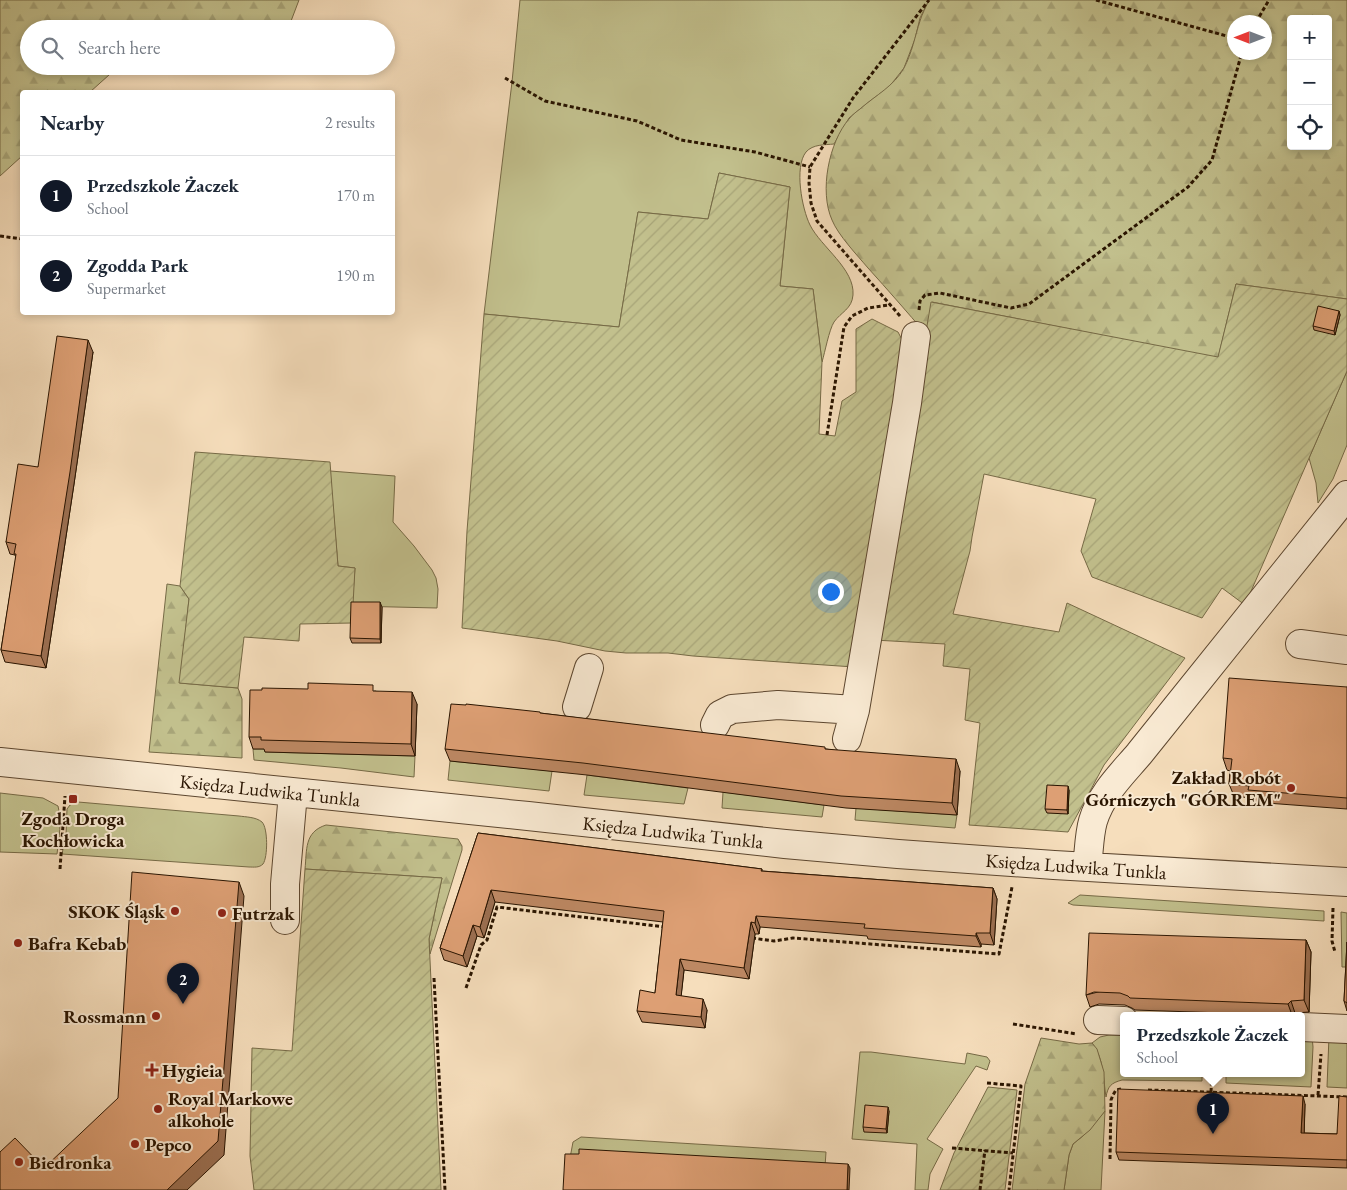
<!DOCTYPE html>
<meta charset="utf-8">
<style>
:root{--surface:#fff;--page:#f6f6f7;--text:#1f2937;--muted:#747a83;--line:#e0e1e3;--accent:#111827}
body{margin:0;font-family:"EB Garamond",serif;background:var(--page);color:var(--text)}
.controls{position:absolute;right:15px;top:15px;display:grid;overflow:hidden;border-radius:5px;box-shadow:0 2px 8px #0003}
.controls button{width:45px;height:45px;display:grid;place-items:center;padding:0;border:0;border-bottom:1px solid var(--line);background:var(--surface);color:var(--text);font:25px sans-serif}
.compass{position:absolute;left:1227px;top:15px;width:45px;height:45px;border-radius:50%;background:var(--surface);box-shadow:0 2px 8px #0003;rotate:270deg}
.you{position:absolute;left:830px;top:591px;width:18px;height:18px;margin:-12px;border:4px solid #fff;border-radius:50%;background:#1a73e8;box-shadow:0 0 0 8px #1a73e833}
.badge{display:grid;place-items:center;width:32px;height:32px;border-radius:50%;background:var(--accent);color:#fff;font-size:16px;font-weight:700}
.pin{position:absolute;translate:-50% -41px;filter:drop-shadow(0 1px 2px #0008)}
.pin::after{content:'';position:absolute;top:26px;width:18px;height:15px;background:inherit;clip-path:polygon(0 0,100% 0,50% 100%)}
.popup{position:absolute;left:1120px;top:1012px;width:185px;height:65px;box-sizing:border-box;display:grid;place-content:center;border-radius:5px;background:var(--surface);filter:drop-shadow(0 1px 4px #0005);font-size:16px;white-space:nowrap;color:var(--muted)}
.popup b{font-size:19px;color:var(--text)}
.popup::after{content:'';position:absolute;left:50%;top:100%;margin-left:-10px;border:10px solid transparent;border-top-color:var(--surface)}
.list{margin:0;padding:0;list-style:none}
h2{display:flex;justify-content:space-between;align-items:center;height:65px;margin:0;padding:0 20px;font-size:21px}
h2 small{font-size:16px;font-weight:400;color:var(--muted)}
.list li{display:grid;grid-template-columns:32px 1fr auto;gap:15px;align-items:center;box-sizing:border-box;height:80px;padding:0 20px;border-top:1px solid var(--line)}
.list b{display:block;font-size:19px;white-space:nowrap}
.list p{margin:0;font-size:16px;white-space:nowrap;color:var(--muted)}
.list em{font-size:16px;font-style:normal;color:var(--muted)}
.icon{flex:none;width:28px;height:28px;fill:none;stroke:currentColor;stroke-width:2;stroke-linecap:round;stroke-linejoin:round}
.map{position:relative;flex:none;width:1347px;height:1190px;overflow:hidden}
.search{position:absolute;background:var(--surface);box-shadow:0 2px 8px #0003;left:20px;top:20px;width:375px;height:55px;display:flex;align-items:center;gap:12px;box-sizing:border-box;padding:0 18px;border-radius:28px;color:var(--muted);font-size:19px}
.panel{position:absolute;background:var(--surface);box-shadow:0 2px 8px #0003;left:20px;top:90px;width:375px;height:225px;border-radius:5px}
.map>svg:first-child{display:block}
.green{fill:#c2c08d;stroke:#766a46}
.forest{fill:url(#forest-firs);stroke:#766a46;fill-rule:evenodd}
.garden{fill:url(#garden-furrows);stroke:#766a46}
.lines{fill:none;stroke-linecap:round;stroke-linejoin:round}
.minor-casing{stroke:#5c462f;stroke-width:30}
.path{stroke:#291400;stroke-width:3;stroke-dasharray:4 2.5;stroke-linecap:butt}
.minor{stroke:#f9ead3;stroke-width:28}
.wall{fill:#be8964;stroke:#291400}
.shaded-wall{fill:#9b6f51;stroke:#291400}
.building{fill:#dd9f74;stroke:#291400}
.poi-dot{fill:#8f2418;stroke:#f9ead3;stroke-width:2}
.labels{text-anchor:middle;stroke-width:4;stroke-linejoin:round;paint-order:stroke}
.poi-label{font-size:19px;font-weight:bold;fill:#291400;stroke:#f9ead3;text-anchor:start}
.street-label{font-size:19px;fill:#291400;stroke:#f9ead3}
</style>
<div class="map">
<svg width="1347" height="1190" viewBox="0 0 1347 1190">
<defs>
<pattern id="forest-firs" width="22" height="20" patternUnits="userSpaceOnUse" patternTransform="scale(1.25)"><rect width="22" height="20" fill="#c2c08d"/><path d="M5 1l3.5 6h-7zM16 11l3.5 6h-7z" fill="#a7a478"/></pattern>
<pattern id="garden-furrows" width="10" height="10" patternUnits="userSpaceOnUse" patternTransform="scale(1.25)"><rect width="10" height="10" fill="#c2c08d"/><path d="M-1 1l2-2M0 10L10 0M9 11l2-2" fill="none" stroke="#a7a478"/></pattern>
</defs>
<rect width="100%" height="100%" fill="#f6debc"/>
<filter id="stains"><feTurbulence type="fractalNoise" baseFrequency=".004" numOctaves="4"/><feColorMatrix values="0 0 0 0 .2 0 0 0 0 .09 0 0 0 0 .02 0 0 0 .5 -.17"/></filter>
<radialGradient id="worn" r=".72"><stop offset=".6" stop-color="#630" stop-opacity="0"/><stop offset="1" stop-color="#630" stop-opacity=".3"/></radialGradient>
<path class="green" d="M 520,0 L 929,0 L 920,18 L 915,39 L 904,68 L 889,87 L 870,101 L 849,118 L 834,144 C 825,145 813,144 806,152 C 794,167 802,209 810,225 C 821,247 855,269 853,295 C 852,309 841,312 834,322 C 829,330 825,352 822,362 L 813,289 L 780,286 L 790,187 L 719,173 L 708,219 L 638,212 L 619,327 L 484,314 L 512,82 Z
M 1347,371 L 1347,445 L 1333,479 L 1318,503 L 1316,483 L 1309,458 Z
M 330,471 L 395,476 L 393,522 L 414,546 L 432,570 L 436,578 L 438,589 L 437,608 L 352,606 L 355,568 L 338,566 Z
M 253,749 L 265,749 L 265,752 L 415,756 L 414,777 L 341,768 L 254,760 Z
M 450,761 L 552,771 L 549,791 L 448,780 Z
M 587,775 L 688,788 L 684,804 L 584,795 Z
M 723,792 L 824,805 L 822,817 L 722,808 Z
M 0,793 L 43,798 L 58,806 C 62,822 59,837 57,854 L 0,852 Z
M 78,802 L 239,816 C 246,817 256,817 262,822 C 268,828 268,857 263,864 C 259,868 254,867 249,867 L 62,854 L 66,835 L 67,809 L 70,805 Z
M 856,808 L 957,815 L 955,828 L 855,820 Z
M 1080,895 L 1324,911 L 1324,921 L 1073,905 L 1068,903 Z
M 1341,912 L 1347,913 L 1347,967 L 1342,967 Z
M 1109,1035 L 1124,1035 L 1124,1073 L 1202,1073 L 1202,1081 L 1122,1080 C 1111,1083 1108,1086 1106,1097 C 1103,1078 1104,1058 1092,1043 L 1100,1037 Z
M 1302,1035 L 1312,1036 L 1313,1047 L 1311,1087 L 1226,1083 L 1226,1073 L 1302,1073 Z
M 1329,1036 L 1347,1037 L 1347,1088 L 1327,1087 Z
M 860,1052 L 871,1052 L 965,1064 L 967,1053 L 987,1057 L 990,1061 L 987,1070 L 976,1066 L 927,1139 L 943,1149 L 930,1174 L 928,1190 L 915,1190 L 917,1144 L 852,1139 Z
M 1105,1111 L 1101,1190 L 1064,1190 L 1069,1155 L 1073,1144 L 1083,1136 Z
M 581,1137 L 826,1152 L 825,1167 L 570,1158 L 573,1142 Z"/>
<path class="forest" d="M 0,0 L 299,0 L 288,29 L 29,29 L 29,66 L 119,66 L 90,92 L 22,92 L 22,156 L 0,176 Z
M 929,0 L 1347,0 L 1347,299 L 1236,284 L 1218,358 L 932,302 L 926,334 C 907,312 888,290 868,268 C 857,255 838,235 832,220 C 819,191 829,142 849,119 C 852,115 856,112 860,109 C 876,95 894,86 904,68 C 912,53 915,36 920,21 C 922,14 926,7 929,0 ZM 1291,19 L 1328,19 L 1328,146 L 1291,146 ZM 1234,22 L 1264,22 L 1264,52 L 1234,52 Z
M 167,584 L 180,586 L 189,599 L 180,683 L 238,688 L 242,699 L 242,758 L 149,752 Z
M 326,825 L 458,839 L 462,846 L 462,850 L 430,954 L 429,939 L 442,878 L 305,869 C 307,850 304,832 326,825 Z
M 1041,1038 L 1079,1044 L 1092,1043 L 1097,1049 L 1104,1072 L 1105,1111 L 1090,1130 L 1073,1144 L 1069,1155 L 1064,1190 L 1012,1190 L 1025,1084 Z"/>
<path class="garden" d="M 719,173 L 790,187 L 780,286 L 813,289 L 822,362 L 819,434 L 835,436 L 842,401 L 856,392 L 856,329 L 872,319 L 898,332 L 908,351 L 854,667 L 693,656 L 668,653 L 626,653 L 605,651 L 557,641 L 462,628 L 467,531 L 484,314 L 619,327 L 638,212 L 708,219 Z
M 1236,284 L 1347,299 L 1347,371 L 1245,605 L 1222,588 L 1202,618 L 1092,577 L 1081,551 L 1096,499 L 984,474 L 972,537 L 970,551 L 953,614 L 1059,632 L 1067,603 L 1185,658 L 1104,765 L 1068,832 L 969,825 L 980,723 L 965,720 L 970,669 L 943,666 L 945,644 L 874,640 L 931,302 L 1218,357 Z
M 195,452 L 330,462 L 338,566 L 355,568 L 352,623 L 300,624 L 299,641 L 244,637 L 238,688 L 179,683 L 189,599 L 180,586 Z
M 305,869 L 442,878 L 429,939 L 441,1190 L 254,1190 L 250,1156 L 252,1048 L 292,1051 Z
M 988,1087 L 1017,1090 L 1005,1190 L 940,1190 L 954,1153 Z"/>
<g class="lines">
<defs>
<path id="minor" d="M 1300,644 L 1347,650
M 577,707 L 589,668
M 715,725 L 720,715 L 732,709 L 778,705 L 855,710
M 847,739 L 855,710 L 907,403 L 916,336
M 0,762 L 528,816 L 785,844 L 898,854 L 1054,865 L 1347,882
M 1087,867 C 1089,852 1089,835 1093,821 C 1101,794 1122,774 1139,754 L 1347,495
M 285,920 L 285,884 L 293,793
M 1098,1020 L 1124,1021
M 1302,1027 L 1347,1029"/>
</defs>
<use href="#minor" class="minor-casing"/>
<path class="path" d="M 1096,0 L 1234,38
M 1256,22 L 1269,0
M 505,78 L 545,101 L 637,121 L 681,140 L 755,152 L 810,167
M 0,236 L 22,239
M 919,310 L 920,301 L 925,295 L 940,293 L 1011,308 L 1029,304 L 1188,187 L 1212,160 L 1242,52
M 900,316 L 817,221 L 811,203 L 809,183 L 810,167 L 853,98 L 929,0
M 827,435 L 844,327 L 852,316 L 868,308 L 889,305
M 60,869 L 65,796
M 1333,908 L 1332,941 L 1335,952
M 752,938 L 774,941 L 793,938 L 999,954 L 1012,887
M 434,978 L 445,1190
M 466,988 L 481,945 L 487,940 L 497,907 L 666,927
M 1013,1024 L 1077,1034
M 987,1083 L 1021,1086 L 1009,1190
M 1148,1090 L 1347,1097
M 1211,1092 L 1212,1073
M 1318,1095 L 1321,1054
M 952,1148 L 1013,1153
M 1110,1159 L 1111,1100 L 1113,1095 L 1116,1090 L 1121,1089
M 980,1190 L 985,1150"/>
<use href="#minor" class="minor"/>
</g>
<path class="wall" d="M 1339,311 L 1340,315 L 1335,335 L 1314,330 L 1313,326 Z
M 93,352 L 74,484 L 46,668 L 5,662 L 1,650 L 16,557 L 15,555 L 10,554 L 6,542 L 38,467 Z
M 382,607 L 381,643 L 352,643 L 350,638 Z
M 1347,687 L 1347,809 L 1253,802 L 1251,798 L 1234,796 L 1229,784 L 1230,771 L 1227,770 L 1223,758 Z
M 375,691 L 417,704 L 415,756 L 265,752 L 264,749 L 253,749 L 249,737 Z
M 540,713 L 826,749 L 960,771 L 957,815 L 846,808 L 587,775 L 450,761 L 445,749 Z
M 1069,790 L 1068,814 L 1047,813 L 1045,809 Z
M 478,833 L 762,869 L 762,871 L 993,888 L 997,899 L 994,945 L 981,944 L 981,947 L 868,939 L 867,936 L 760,927 L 759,934 L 755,934 L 749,979 L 684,970 L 681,996 L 707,1010 L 705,1028 L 642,1022 L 637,1011 L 655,993 L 663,922 L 495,902 L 484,938 L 477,936 L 467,967 L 444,960 L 440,948 Z
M 1306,940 L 1311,952 L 1309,1012 L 1295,1013 L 1292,1015 L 1281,1015 L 1135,1010 L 1132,1008 L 1125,1005 L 1099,1004 L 1090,1007 L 1086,995 Z
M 1347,942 L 1347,1011 L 1344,1001 Z
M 1347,1097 L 1347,1168 L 1119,1160 L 1116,1152 L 1305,1104 L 1304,1133 L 1337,1134 Z
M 889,1111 L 887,1133 L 864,1132 L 863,1127 Z"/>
<path class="shaded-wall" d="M 1339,311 L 1340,315 L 1335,335 L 1334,331 Z
M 88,340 L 93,352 L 74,484 L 46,668 L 41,656 Z
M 380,602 L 382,607 L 381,643 L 380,639 Z
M 412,692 L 417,704 L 415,756 L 411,744 Z
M 956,759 L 960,771 L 957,815 L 952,803 Z
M 1068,786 L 1069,790 L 1068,814 L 1067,810 Z
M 239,882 L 244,896 L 224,1155 L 187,1190 L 167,1190 Z
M 993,888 L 997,899 L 994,945 L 990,933 Z
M 491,890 L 495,902 L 484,938 L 480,927 Z
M 756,916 L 760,927 L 759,934 L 755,923 Z
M 751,922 L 755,934 L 749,979 L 744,968 Z
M 473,925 L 477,936 L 467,967 L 463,956 Z
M 976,933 L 981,944 L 981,947 L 976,936 Z
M 1306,940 L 1311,952 L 1309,1012 L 1304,1000 Z
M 680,959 L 684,970 L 680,1007 L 676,995 Z
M 703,999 L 707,1010 L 705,1028 L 701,1017 Z
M 1291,1001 L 1295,1013 L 1292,1015 L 1288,1004 Z
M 1303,1096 L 1305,1104 L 1304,1141 L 1301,1133 Z
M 888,1107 L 889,1111 L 887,1133 L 886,1129 Z
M 848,1164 L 850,1168 L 849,1190 L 847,1190 Z"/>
<path class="building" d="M 1318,306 L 1339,311 L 1334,331 L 1313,326 Z
M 57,336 L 88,340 L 70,472 L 41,656 L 1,650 L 16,554 L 14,554 L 16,544 L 6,542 L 18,464 L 38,467 Z
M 351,602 L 380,602 L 380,639 L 350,638 Z
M 1229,678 L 1347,687 L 1347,798 L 1248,790 L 1249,786 L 1229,784 L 1232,759 L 1223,758 Z
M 308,683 L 373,685 L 373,691 L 412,692 L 411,744 L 261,740 L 261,737 L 249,737 L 250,690 L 262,690 L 262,688 L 308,689 Z
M 451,704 L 466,705 L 466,704 L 540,712 L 540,713 L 825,747 L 825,749 L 956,759 L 952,803 L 841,796 L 583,763 L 445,749 Z
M 1047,785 L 1068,786 L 1067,810 L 1045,809 Z
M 478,833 L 762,869 L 761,871 L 993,888 L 990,933 L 976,933 L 976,936 L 864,928 L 865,924 L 756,916 L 755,923 L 751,922 L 744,968 L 680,959 L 676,995 L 703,999 L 701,1017 L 637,1011 L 640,990 L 655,993 L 664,911 L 491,890 L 480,927 L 473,925 L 463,956 L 440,948 Z
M 132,872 L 239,882 L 218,1141 L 167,1190 L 0,1190 L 0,1152 L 15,1138 L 44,1168 L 118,1098 Z
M 1089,933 L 1306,940 L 1304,1000 L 1291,1001 L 1288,1004 L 1130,998 L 1128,996 L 1120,993 L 1094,992 L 1086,995 Z
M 1347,942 L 1347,1003 L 1344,1001 Z
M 1118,1089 L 1303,1096 L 1301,1133 L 1337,1134 L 1339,1096 L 1347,1097 L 1347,1160 L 1116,1152 Z
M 865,1105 L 888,1107 L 886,1129 L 863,1127 Z
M 579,1149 L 848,1164 L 847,1190 L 563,1190 L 565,1154 L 579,1154 Z"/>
<g class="poi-dot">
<circle cx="1291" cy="788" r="5"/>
<rect x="68" y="794" width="10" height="10" rx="2.5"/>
<circle cx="175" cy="911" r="5"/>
<circle cx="222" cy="913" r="5"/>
<circle cx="18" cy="943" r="5"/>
<circle cx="156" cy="1016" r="5"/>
<path d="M149.5 1062.5h5v5h5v5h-5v5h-5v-5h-5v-5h5z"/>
<circle cx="158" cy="1109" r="5"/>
<circle cx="135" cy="1144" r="5"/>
<circle cx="19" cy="1162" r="5"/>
</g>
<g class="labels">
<g class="poi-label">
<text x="1281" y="784" text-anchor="end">Zakład Robót<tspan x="1281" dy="22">Górniczych "GÓRREM"</tspan></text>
<text x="73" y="825" text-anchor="middle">Zgoda Droga<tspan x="73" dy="22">Kochłowicka</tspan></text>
<text x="165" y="918" text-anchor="end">SKOK Śląsk</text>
<text x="232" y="920">Futrzak</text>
<text x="28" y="950">Bafra Kebab</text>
<text x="146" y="1023" text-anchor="end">Rossmann</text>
<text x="162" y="1077">Hygieia</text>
<text x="168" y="1105">Royal Markowe<tspan x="168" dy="22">alkohole</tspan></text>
<text x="145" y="1151">Pepco</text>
<text x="29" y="1169">Biedronka</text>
</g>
<g class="street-label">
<text transform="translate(270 790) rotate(6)" y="7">Księdza Ludwika Tunkla</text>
<text transform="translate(673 832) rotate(6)" y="7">Księdza Ludwika Tunkla</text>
<text transform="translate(1076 866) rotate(4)" y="7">Księdza Ludwika Tunkla</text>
</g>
</g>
<rect width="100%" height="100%" filter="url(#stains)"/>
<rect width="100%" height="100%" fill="url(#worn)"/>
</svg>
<div class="controls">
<button>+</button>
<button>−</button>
<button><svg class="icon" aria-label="locate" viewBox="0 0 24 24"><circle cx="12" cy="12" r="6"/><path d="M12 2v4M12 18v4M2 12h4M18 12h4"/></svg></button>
</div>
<svg class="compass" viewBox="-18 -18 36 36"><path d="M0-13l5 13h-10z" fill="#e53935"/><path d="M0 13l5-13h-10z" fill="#747a83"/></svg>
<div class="you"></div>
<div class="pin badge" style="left:1213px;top:1134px">1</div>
<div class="popup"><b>Przedszkole Żaczek</b>School</div>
<div class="pin badge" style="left:183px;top:1004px">2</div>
<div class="search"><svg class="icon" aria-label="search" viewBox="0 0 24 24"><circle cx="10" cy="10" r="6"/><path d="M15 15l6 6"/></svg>Search here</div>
<section class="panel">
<h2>Nearby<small>2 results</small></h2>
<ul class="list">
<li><span class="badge">1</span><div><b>Przedszkole Żaczek</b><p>School</p></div><em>170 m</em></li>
<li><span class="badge">2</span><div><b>Zgodda Park</b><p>Supermarket</p></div><em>190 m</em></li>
</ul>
</section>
</div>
